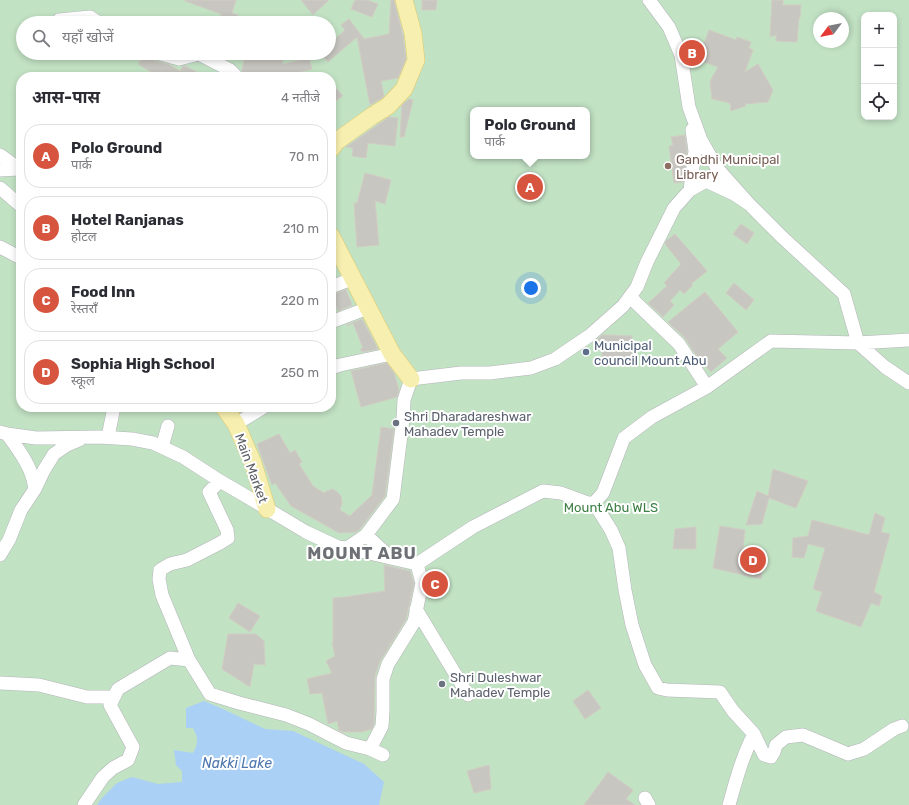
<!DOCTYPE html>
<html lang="hi">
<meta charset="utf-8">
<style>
:root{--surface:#fff;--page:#f7f7f7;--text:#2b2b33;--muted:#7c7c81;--line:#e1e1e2;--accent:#d7543f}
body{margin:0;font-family:Rubik,"Noto Sans Devanagari",sans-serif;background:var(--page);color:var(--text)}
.controls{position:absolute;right:12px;top:12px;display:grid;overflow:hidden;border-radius:8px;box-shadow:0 2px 6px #0003}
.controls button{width:36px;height:36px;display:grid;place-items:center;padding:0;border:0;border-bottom:1px solid var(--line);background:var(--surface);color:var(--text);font:20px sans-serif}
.compass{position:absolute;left:813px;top:12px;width:36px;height:36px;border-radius:50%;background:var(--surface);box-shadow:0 2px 6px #0003;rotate:238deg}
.you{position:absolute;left:531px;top:288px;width:14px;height:14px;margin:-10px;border:3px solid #fff;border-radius:50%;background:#1a73e8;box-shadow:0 0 0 6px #1a73e833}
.badge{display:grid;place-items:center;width:26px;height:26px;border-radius:50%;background:var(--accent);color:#fff;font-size:13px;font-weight:700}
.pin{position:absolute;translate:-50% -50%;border:2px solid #fff;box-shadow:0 1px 4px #0006}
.popup{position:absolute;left:470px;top:107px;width:120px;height:52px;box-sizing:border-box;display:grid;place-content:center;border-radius:8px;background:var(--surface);filter:drop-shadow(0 1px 3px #0005);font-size:13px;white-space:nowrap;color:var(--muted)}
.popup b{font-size:15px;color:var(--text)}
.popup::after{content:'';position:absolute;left:50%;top:100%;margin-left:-8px;border:8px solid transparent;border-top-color:var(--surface)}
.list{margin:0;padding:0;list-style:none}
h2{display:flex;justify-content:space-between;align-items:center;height:52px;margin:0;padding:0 16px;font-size:17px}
h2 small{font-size:13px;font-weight:400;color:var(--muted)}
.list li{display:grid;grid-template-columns:26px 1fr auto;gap:12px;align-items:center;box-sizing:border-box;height:64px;margin:0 8px 8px;padding:0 8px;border:1px solid var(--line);border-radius:16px}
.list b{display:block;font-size:15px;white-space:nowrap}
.list p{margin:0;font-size:13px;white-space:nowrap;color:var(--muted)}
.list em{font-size:13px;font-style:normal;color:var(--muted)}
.icon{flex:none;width:22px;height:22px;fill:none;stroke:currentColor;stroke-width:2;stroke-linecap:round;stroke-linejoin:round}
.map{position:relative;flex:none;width:909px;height:805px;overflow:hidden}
.search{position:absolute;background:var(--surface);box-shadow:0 2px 6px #0003;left:16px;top:16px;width:320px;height:44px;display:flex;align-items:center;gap:10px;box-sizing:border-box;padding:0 14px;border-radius:22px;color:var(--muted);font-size:15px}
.panel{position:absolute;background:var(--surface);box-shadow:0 2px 6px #0003;left:16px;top:72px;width:320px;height:340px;border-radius:16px}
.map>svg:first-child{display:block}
.green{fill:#c2e2c4;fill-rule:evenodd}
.water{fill:#aad0f6}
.building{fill:#c8c6c0;stroke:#d1cdc3}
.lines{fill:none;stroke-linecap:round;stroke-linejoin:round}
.minor-casing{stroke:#b4b5b9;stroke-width:14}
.major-casing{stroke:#e2c767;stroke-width:18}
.minor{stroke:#fff;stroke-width:13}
.major{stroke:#f6efaf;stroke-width:17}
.education-dot{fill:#8d6e63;stroke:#fff;stroke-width:1.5}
.service-dot{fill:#5c6f8a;stroke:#fff;stroke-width:1.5}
.worship-dot{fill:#6b7280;stroke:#fff;stroke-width:1.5}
.labels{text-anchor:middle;stroke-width:4;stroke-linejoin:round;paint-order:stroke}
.education-label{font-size:13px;fill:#785e54;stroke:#fff;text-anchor:start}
.service-label{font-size:13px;fill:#4e5e75;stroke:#fff;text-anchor:start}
.worship-label{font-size:13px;fill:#5b616d;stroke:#fff;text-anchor:start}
.street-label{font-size:13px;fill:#5c5e63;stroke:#fff}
.park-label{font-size:13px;fill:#3e8045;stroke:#fff}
.water-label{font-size:14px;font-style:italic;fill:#4d77ae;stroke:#fff}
.district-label{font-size:17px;font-weight:bold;letter-spacing:1px;fill:#6d7074;stroke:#fff}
</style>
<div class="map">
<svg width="909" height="805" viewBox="0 0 909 805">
<rect width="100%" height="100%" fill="#edebe4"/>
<path class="green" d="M 0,0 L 909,0 L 909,805 L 0,805 ZM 864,15 L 894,15 L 894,117 L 864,117 ZM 819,18 L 843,18 L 843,42 L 819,42 ZM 23,23 L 329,23 L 329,53 L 23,53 ZM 21,77 L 331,77 L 331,407 L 21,407 ZM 473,110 L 587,110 L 587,156 L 473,156 Z"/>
<path class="water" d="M 204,701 L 223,709 L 265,729 L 293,731 L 364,764 L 384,782 L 379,805 L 97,805 L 101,799 L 117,783 L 132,777 L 158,784 L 182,782 L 182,771 L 176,765 L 174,750 L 193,753 C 199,742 198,738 193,728 L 186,728 L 186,708 Z"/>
<path class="building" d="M 185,0 L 236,0 L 232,13 L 238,15 L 237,23 L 220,17 L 221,14 L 185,1 Z
M 301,0 L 329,0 L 313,15 Z
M 355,0 L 367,0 L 378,4 L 372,17 L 351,9 Z
M 391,0 L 394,0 L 403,35 L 406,59 L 398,78 L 381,81 L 384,96 L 382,98 L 370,105 L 357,37 L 328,62 L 320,53 L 329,53 L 329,33 L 334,40 L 345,30 L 341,25 L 349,19 L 364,39 L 389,34 Z
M 422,0 L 437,0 L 436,10 L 422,10 Z
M 772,0 L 783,0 L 783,5 L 801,5 L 800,18 L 799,18 L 797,42 L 776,41 L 776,35 L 770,37 Z
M 709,30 L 736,40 L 737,37 L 751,42 L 749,48 L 753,50 L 745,72 L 758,64 L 773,90 L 768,102 L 745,104 L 746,106 L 731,111 L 730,103 L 712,99 L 710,81 L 718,67 L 698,60 Z
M 245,53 L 282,53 L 283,64 L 309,58 L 312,69 L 281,77 L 245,77 L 245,75 L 242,71 Z
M 143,57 L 150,61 L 151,58 L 155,61 L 170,65 L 180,71 L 183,66 L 186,66 L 205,77 L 159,77 L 138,64 Z
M 337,89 L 343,96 L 331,104 L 331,93 Z
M 409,99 L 413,100 L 404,137 L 400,137 L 402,105 Z
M 389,117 L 398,118 L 395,146 L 368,143 L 366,158 L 352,156 L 353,148 L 346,147 Z
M 685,135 L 687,151 L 683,182 L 674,183 L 669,146 L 673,145 L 671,137 Z
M 365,173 L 391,180 L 385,204 L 375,201 L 379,245 L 357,247 L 354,203 L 357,203 Z
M 741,224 L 754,233 L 747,244 L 733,234 Z
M 675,234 L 707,271 L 691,284 L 693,285 L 684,294 L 680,290 L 670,301 L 674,305 L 663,317 L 648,303 L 667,286 L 664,283 L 681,264 L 665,244 L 666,241 Z
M 734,283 L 754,300 L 746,310 L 726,293 Z
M 347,289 L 346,290 L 352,305 L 338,311 L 332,295 Z
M 705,292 L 738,332 L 718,349 L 727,358 L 711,372 L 696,355 L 685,338 L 668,322 Z
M 362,319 L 378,349 L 362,352 L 360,349 L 363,348 L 353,323 L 347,326 L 347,325 Z
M 602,335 L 632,336 L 631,364 L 602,362 L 602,349 L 596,348 L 597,340 Z
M 387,363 L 394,373 L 399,390 L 397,397 L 361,407 L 351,371 Z
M 381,427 L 394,429 L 385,496 L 360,529 L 356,532 L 339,533 L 291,506 L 275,483 L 272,485 L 257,444 L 279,434 L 290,453 L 295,450 L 302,462 L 299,464 L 313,486 L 324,493 L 327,491 L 333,489 L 337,492 L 341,496 L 342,503 L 340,510 L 350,516 L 372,495 Z
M 773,469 L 808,481 L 796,508 L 769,498 L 762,524 L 746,525 L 757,491 L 768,496 Z
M 875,513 L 885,518 L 881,532 L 890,534 L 874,592 L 882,596 L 879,606 L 871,603 L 861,627 L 816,611 L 822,592 L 813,589 L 825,548 L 808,544 L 804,558 L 792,557 L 793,538 L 808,536 L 812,520 L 869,535 Z
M 720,526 L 745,530 L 743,549 L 765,553 L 761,579 L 713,568 Z
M 696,527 L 696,549 L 673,549 L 675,529 Z
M 384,565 L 410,571 L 414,583 L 406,619 L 391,644 L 391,642 L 388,649 L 380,661 L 375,676 L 374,724 L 372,729 L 361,732 L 342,732 L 339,730 L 337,721 L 328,724 L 322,693 L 310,694 L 307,679 L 332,673 L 326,661 L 335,656 L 332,642 L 333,642 L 333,598 L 345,597 L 385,591 Z
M 238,603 L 260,616 L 250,632 L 229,618 Z
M 228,634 L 256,634 L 264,641 L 265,665 L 254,664 L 250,687 L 222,669 Z
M 588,690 L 601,708 L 585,719 L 573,701 Z
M 489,765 L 491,789 L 474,793 L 467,771 Z
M 608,772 L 633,790 L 626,799 L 635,805 L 584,805 Z"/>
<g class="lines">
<defs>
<path id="minor" d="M 649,0 L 669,27 L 681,55 L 689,107 L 701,140 L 717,168 L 749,204 L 782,237 L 844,294 L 858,343 L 885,367 L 909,383
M 56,23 L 59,20 L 90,17 L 99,23
M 157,53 L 179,59 L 199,54 L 230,70 L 237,77
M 0,155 L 21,170
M 0,170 L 18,169
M 0,188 L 21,206
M 690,190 L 695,151 L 692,130
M 0,247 L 21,258
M 331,287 L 344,282 L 352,276
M 630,297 L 679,344 L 707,387
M 331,322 L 368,308
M 331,368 L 340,365 L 392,354
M 236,424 L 264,407
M 0,432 L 7,434 L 36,438 L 99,437 L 132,439 L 153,443 L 183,457 L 220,481 L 239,492 L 306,532 L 338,547 L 347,548 L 417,564 L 473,527 L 543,491 L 561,493 L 588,503 L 594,503 L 603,493 L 624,438 L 652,417 L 707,387 L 771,341 L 858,343 L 909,340
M 7,434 C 16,446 26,459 31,473 C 33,478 34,484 35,489
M 108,437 L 114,407
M 162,447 L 168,426
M 594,503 L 611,530 L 619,548 L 625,590 L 632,625 L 645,665 L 658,688 L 667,690 L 720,692 L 733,711 L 754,734 L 764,755 L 771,757 L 774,752 L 776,745 L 786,737 L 803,735 L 848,754 L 864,749 L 894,729 L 902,726
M 366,535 L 391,558
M 347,548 L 366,535 L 393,499 L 403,419 L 404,400 L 411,379 L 461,373 L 490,373 L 531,368 L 555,359 L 589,336 L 623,306 L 637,287 L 647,262 L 674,208 L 690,190 L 706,181 L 734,194 L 749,204
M 0,555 L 9,540 L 21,510 L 35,489 L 44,470 L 54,454 L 67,445 L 79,440
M 416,609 L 468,695
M 189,660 L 162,595 L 159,579 L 160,570 L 170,564 L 187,560 L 220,543 L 228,538 L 227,530 L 209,492 L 220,481
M 0,683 L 39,685 L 87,697 L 114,697
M 370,749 L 382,726 L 383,711 L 383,679 L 388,664 L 414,622 L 422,583 L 417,564
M 645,798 L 649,805
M 84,805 L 103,777 L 113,768 L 128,760 L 133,747 L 110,705 L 118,689 L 170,658 L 189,660 L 210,694 L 239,703 L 286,715 L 309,724 L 346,743 L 370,749 L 383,755
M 729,805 C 736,780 742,757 754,734"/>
<path id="major" d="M 331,149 L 337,141 L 372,116 L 388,106 L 404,89 L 416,60 L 413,33 L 404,0
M 331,236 L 392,354 L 411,379
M 224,407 L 236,424 L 253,463 L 267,509"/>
</defs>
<use href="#minor" class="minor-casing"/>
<use href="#major" class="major-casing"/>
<use href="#minor" class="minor"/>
<use href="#major" class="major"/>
</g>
<circle class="education-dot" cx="668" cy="166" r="4"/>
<circle class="service-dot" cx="586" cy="352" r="4"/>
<g class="worship-dot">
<circle cx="396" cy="423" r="4"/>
<circle cx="442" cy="684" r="4"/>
</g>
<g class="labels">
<g class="education-label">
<text x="676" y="164">Gandhi Municipal<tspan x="676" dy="15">Library</tspan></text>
</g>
<g class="service-label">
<text x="594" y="350">Municipal<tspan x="594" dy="15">council Mount Abu</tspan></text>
</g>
<g class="worship-label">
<text x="404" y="421">Shri Dharadareshwar<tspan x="404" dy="15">Mahadev Temple</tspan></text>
<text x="450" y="682">Shri Duleshwar<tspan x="450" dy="15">Mahadev Temple</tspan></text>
</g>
<g class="street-label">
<text transform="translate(252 468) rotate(70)" y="5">Main Market</text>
</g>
<g class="park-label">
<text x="611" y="512">Mount Abu WLS</text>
</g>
<g class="water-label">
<text x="237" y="768">Nakki Lake</text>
</g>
<g class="district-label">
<text x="362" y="559">MOUNT ABU</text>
</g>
</g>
</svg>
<div class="controls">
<button>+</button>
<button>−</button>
<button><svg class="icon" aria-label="locate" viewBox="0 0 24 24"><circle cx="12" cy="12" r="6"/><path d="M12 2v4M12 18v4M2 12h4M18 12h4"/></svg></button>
</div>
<svg class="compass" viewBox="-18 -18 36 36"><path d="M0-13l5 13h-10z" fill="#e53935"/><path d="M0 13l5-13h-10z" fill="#7c7c81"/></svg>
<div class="you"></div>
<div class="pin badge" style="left:530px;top:187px">A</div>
<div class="popup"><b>Polo Ground</b>पार्क</div>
<div class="pin badge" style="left:692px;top:53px">B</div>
<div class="pin badge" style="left:435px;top:584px">C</div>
<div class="pin badge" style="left:753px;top:560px">D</div>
<div class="search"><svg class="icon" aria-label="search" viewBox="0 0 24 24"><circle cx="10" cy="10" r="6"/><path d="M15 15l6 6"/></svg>यहाँ खोजें</div>
<section class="panel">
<h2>आस-पास<small>4 नतीजे</small></h2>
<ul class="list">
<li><span class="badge">A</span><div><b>Polo Ground</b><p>पार्क</p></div><em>70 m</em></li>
<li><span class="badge">B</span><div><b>Hotel Ranjanas</b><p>होटल</p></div><em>210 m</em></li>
<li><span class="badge">C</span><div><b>Food Inn</b><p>रेस्तराँ</p></div><em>220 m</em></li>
<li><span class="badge">D</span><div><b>Sophia High School</b><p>स्कूल</p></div><em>250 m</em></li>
</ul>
</section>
</div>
